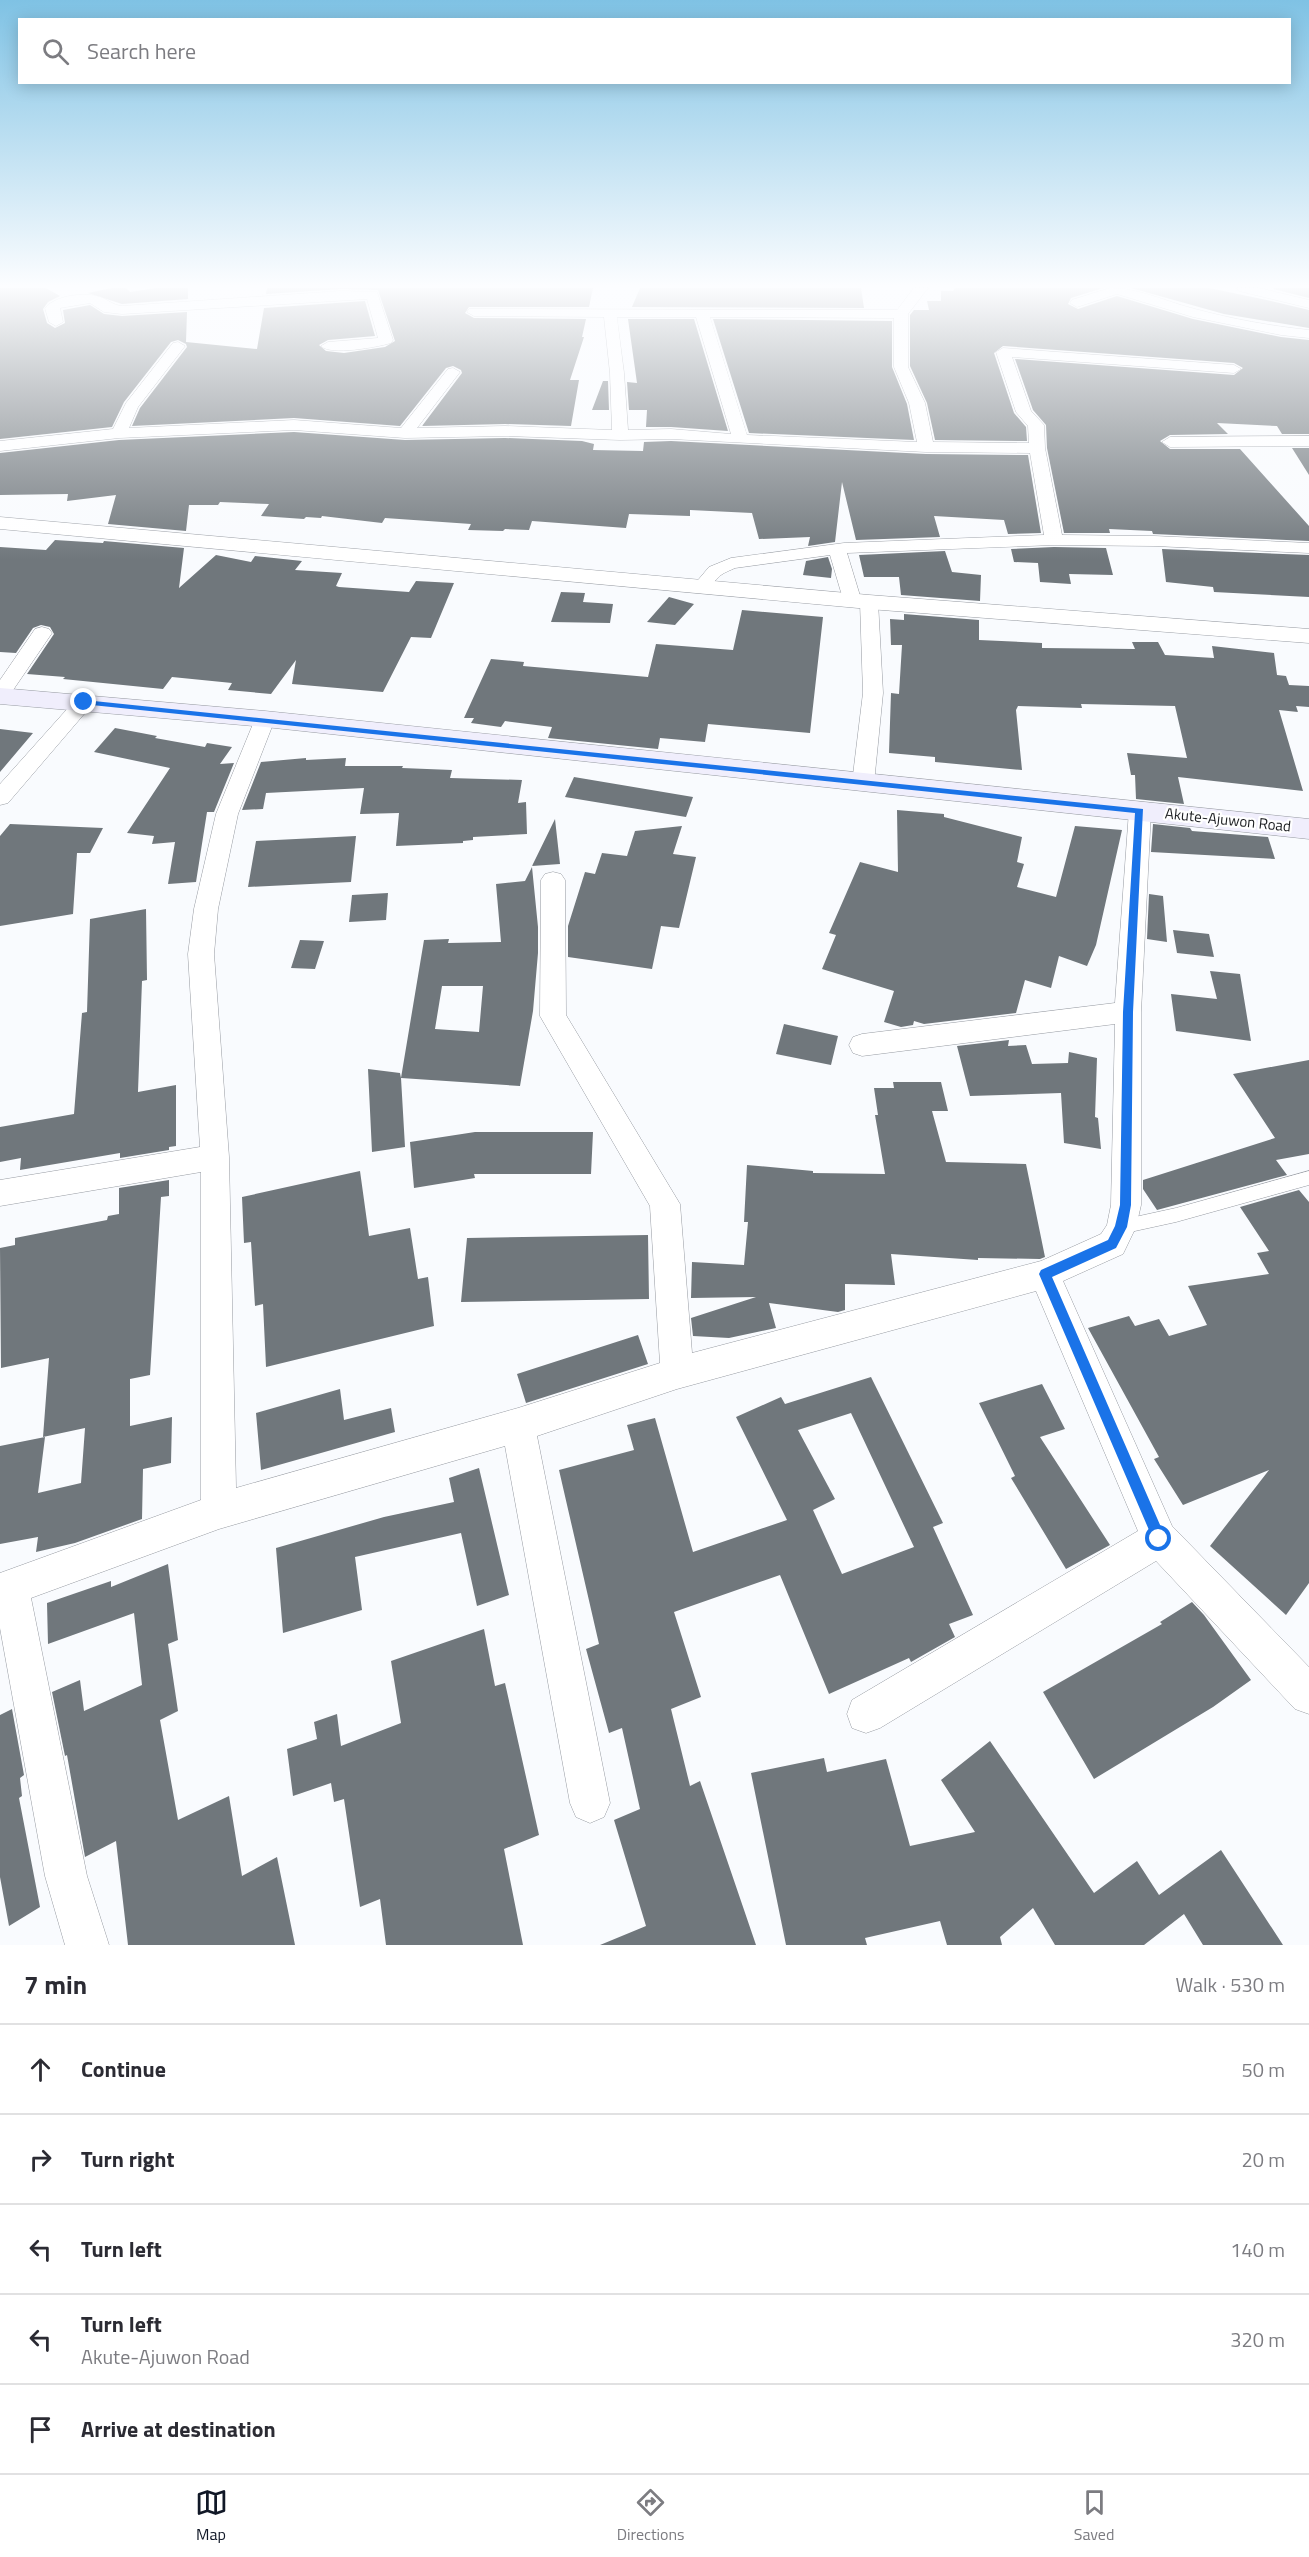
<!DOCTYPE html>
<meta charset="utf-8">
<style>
:root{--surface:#fff;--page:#f7f7f7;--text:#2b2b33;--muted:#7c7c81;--line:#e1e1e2;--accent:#111827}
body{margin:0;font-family:"Titillium Web",sans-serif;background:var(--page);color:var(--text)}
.stop{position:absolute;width:18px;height:18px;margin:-14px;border:4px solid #1a73e8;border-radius:50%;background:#fff}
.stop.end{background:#1a73e8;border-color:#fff;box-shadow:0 2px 6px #0008}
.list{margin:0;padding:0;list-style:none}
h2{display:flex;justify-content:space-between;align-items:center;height:78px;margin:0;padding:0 24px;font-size:26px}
h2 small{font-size:20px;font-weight:400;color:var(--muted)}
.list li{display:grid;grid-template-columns:39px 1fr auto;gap:18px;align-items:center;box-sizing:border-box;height:90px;padding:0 24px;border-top:2px solid var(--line)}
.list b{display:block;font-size:22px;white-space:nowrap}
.list p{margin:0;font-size:20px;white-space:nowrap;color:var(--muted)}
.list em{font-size:20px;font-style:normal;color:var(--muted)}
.icon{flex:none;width:33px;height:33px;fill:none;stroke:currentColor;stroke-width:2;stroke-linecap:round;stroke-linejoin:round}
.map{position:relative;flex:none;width:1309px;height:1945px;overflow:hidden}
.search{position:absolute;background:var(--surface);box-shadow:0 3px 15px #0003;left:18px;right:18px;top:18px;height:66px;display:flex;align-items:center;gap:15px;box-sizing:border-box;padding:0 21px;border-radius:0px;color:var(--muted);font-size:22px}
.sheet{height:528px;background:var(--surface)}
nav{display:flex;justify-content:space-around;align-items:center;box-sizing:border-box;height:84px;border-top:2px solid var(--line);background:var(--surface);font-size:16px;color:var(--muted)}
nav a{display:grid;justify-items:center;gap:3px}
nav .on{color:var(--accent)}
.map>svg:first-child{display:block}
.building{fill:#70777c;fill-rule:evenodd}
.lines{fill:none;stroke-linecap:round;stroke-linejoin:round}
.service-casing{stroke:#979ba2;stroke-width:1}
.minor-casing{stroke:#979ba2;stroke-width:1}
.tertiary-casing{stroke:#979ba2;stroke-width:1}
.secondary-casing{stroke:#979ba2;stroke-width:1}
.service{fill:#fff;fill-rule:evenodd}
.minor{fill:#fff;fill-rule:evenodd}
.tertiary{fill:#fff;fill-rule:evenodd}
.secondary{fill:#f0eefc;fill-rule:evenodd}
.route{fill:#1a73e8}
.labels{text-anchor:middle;stroke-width:4.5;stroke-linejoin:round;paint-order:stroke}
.street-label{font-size:15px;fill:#1b1d20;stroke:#fff}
</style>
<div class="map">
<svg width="1309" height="1945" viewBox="0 0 1309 1945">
<rect width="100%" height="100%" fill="#f9fbfe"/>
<path class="building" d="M 0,288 L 46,288 L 60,296 L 48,302 L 43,309 L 47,323 L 55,328 L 65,323 L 63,310 L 90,305 L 104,314 L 122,316 L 187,312 L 186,342 L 257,349 L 264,308 L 365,301 L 375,336 L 328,340 L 319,345 L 326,351 L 344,353 L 385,347 L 395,341 L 378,290 L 341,289 L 266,294 L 267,288 L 593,288 L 589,307 L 469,307 L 465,313 L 474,318 L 586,319 L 582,337 L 584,337 L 570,380 L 579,380 L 571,426 L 505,424 L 422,426 L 462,373 L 461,370 L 453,366 L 446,368 L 400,426 L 294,418 L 132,426 L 140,408 L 187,347 L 186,344 L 178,340 L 171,342 L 124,402 L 112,427 L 0,439 Z
M 112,288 L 126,288 L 130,292 L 156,288 L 188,288 L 188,299 L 122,304 L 88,293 Z
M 640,288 L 861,288 L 864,308 L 632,307 Z
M 955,288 L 1103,288 L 1071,298 L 1068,304 L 1078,309 L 1117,296 L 1193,319 L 1281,337 L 1309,340 L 1309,434 L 1282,434 L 1277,426 L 1217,423 L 1228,434 L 1170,435 L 1160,441 L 1170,449 L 1240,449 L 1309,526 L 1309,541 L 1153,534 L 1152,531 L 1109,529 L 1110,533 L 1064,533 L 1047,448 L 1046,425 L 1033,410 L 1015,359 L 1234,375 L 1243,368 L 1234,363 L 1003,346 L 994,353 L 1014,413 L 1026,427 L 1027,441 L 935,440 L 927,403 L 910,366 L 910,315 L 914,310 L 929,310 L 927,301 L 941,301 L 941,291 L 953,291 Z
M 1131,288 L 1209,288 L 1262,299 L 1309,310 L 1309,328 L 1224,314 Z
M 1274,288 L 1309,288 L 1309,298 L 1273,289 Z
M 628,319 L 694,319 L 728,431 L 671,427 L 646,427 L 647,410 L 629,410 L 627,382 L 637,383 Z
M 713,319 L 892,321 L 892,367 L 907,404 L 914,440 L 749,433 Z
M 603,381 L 608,381 L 609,410 L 592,410 Z
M 294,432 L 405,440 L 505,438 L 582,441 L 594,444 L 593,450 L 643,451 L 644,442 L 671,441 L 926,454 L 1028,455 L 1041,533 L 1008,534 L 1004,520 L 934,516 L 940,537 L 856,540 L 842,482 L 835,542 L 808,546 L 810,537 L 759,539 L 752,513 L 690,510 L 690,516 L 629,514 L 626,528 L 532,521 L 529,530 L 505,529 L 503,531 L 468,530 L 471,524 L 385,518 L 382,523 L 322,516 L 321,518 L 306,517 L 304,519 L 261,516 L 269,504 L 220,502 L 218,505 L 189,505 L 186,531 L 108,524 L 116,495 L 67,501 L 68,494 L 0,495 L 0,453 L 119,440 Z
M 1292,448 L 1309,448 L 1309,475 Z
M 55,540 L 103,543 L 104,541 L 184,548 L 179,588 L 216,555 L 251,562 L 255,556 L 302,561 L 295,570 L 342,573 L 336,586 L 339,587 L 409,592 L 416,581 L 454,583 L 431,638 L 411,637 L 383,692 L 292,684 L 296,660 L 271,694 L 228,690 L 232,683 L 172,677 L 163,689 L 63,679 L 65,677 L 27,674 L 54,634 L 50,627 L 41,625 L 33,628 L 16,653 L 0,652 L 0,547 L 46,550 Z
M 1054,547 L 1106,548 L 1113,575 L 1069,574 L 1071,584 L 1040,582 L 1038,563 L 1014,562 L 1011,549 Z
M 1162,549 L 1309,555 L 1309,597 L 1214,592 L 1213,587 L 1166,582 Z
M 945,551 L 952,572 L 981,575 L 980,601 L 901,595 L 899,577 L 864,577 L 859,555 Z
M 828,557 L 832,569 L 831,578 L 803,575 L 806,561 Z
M 561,592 L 585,593 L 583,602 L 613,604 L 610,623 L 551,622 Z
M 669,597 L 694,604 L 675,625 L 647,622 Z
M 742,610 L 823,617 L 810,733 L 708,724 L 705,742 L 660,738 L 658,749 L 548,738 L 552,727 L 505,721 L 501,727 L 471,723 L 474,718 L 464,718 L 491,659 L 524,662 L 523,666 L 648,677 L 656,644 L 733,650 Z
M 904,614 L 979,620 L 979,640 L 1042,643 L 1042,648 L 1135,649 L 1132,642 L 1158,642 L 1165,655 L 1214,658 L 1212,646 L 1274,653 L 1277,675 L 1286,676 L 1289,685 L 1309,686 L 1309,707 L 1296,706 L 1298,712 L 1279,710 L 1303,791 L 1178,777 L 1184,804 L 1136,799 L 1135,775 L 1131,775 L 1127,753 L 1187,758 L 1175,706 L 1081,704 L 1082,708 L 1018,706 L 1016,710 L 1022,770 L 935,762 L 935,757 L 889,753 L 891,693 L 899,694 L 902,645 L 891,645 L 890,619 L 904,620 Z
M 115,728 L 157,736 L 155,738 L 205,747 L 207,743 L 232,747 L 220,764 L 234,763 L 214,812 L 207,812 L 196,882 L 168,884 L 175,842 L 152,844 L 154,836 L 127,833 L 170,768 L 94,752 Z
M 0,729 L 33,733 L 0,772 Z
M 306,758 L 306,760 L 346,758 L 345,766 L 403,766 L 402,768 L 452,770 L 450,778 L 522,780 L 518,803 L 526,802 L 527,834 L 473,837 L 473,840 L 463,841 L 463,843 L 396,846 L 399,813 L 360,814 L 364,788 L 266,793 L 263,809 L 242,810 L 261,762 Z
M 574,777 L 693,797 L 686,817 L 565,797 Z
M 897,810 L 944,814 L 944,817 L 1022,837 L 1017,862 L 1024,864 L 1017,887 L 1056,897 L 1075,826 L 1122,830 L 1096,945 L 1087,966 L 1059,956 L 1051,988 L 1025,980 L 1016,1013 L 924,1024 L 914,1021 L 913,1025 L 901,1027 L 884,1022 L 894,991 L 822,969 L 836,935 L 829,933 L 860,862 L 898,872 Z
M 555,819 L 560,864 L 532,866 Z
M 10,824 L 103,828 L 90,853 L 77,853 L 73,914 L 0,926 L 0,836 Z
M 1153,824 L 1190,828 L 1192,831 L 1268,837 L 1275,859 L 1151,852 Z
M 682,826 L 673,854 L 696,857 L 679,928 L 661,926 L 652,969 L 568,957 L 568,926 L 585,872 L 595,874 L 602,853 L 627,856 L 635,831 Z
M 356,836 L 351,882 L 248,887 L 256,841 Z
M 532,867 L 538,927 L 538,953 L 533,1011 L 520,1086 L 401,1078 L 405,1147 L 372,1152 L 368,1069 L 400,1073 L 401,1078 L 424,940 L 449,939 L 448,943 L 501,942 L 496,884 L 525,881 ZM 442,986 L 483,986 L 479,1032 L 435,1029 Z
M 388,893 L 386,920 L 349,922 L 352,895 Z
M 1149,894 L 1163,896 L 1167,942 L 1147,939 Z
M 146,909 L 147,980 L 142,981 L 138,1092 L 176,1085 L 176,1146 L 169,1147 L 169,1150 L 120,1158 L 120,1153 L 20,1170 L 21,1158 L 0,1162 L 0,1127 L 74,1114 L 82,1013 L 87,1012 L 90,919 Z
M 1173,930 L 1209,934 L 1214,957 L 1177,953 Z
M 300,940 L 324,941 L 315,969 L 291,968 Z
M 1210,971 L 1240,974 L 1251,1041 L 1176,1031 L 1171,994 L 1217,999 Z
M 784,1024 L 838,1036 L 831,1065 L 776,1054 Z
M 1009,1040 L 1008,1046 L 1026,1045 L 1032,1064 L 1068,1063 L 1069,1052 L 1097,1058 L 1095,1117 L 1098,1118 L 1101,1149 L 1064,1143 L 1061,1093 L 970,1096 L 957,1046 Z
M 1309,1060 L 1309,1154 L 1276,1160 L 1287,1175 L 1157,1210 L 1143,1189 L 1143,1180 L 1275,1138 L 1233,1074 Z
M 893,1082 L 941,1082 L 948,1111 L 932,1111 L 946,1162 L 1026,1164 L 1045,1257 L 1040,1259 L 978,1258 L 978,1260 L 891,1254 L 895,1285 L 845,1284 L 845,1310 L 838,1312 L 769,1303 L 776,1328 L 729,1338 L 693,1336 L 691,1318 L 756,1297 L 691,1298 L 692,1262 L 744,1265 L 748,1222 L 744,1222 L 747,1165 L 813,1171 L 813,1173 L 885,1174 L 875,1115 L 878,1115 L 874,1088 L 894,1088 Z
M 475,1132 L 593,1132 L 591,1174 L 474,1174 L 475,1178 L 414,1188 L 410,1142 Z
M 360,1171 L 369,1236 L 410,1228 L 418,1279 L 428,1277 L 434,1326 L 266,1367 L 263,1304 L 255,1306 L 251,1242 L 244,1243 L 242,1197 Z
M 169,1180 L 169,1196 L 161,1197 L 150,1375 L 130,1379 L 130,1426 L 172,1417 L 171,1463 L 143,1469 L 142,1519 L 75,1543 L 36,1552 L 38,1537 L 0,1544 L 0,1446 L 45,1437 L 38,1493 L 81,1483 L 85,1428 L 43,1437 L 49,1358 L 1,1368 L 0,1248 L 15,1245 L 15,1238 L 107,1220 L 108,1216 L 119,1214 L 119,1188 Z
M 1299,1190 L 1309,1202 L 1309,1583 L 1286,1615 L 1210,1546 L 1269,1470 L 1183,1505 L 1154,1459 L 1159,1457 L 1088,1328 L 1129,1316 L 1135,1326 L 1159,1319 L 1169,1336 L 1207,1325 L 1188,1286 L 1269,1274 L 1257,1253 L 1269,1251 L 1240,1207 Z
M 648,1235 L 649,1299 L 461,1302 L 467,1238 Z
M 638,1335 L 648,1364 L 526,1403 L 517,1374 Z
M 871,1377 L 943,1523 L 933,1527 L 973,1615 L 949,1624 L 955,1637 L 911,1662 L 909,1658 L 829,1694 L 780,1575 L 674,1612 L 701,1697 L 671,1709 L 690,1786 L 700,1781 L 756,1945 L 600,1945 L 646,1926 L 614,1820 L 640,1809 L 622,1728 L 609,1733 L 586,1649 L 599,1644 L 559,1470 L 634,1450 L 627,1425 L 655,1418 L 693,1552 L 787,1520 L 736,1417 L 781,1397 L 785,1404 ZM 851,1413 L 914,1547 L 842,1574 L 813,1510 L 835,1499 L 798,1430 Z
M 1042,1384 L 1065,1429 L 1040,1437 L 1110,1545 L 1066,1569 L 1011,1478 L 1015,1476 L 979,1403 Z
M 340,1389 L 344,1420 L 391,1408 L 395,1432 L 261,1470 L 256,1413 Z
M 479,1468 L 509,1595 L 477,1606 L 461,1533 L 355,1557 L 362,1610 L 283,1633 L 276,1548 L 384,1517 L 454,1502 L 449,1478 Z
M 168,1564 L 178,1640 L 168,1644 L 178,1711 L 160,1720 L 178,1820 L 229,1796 L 242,1876 L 277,1857 L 295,1945 L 128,1945 L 116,1841 L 85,1857 L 67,1755 L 65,1756 L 52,1692 L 80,1680 L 84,1711 L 142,1685 L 134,1613 L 48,1644 L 47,1603 L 111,1581 L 111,1587 Z
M 1192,1602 L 1204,1615 L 1251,1680 L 1213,1707 L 1094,1779 L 1043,1692 L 1162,1624 L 1160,1622 Z
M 484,1629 L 495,1686 L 505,1683 L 539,1835 L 504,1849 L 523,1945 L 386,1945 L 380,1899 L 360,1907 L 344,1799 L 334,1802 L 331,1783 L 293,1796 L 287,1749 L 317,1739 L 314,1722 L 337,1714 L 341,1746 L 401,1723 L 391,1661 Z
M 12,1709 L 24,1775 L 20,1778 L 22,1796 L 19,1798 L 40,1907 L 9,1926 L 0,1877 L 0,1715 Z
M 990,1741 L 1094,1893 L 1137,1861 L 1159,1895 L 1221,1850 L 1283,1945 L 1203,1945 L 1184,1914 L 1144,1945 L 1055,1945 L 1033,1908 L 1000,1937 L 1002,1945 L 947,1945 L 940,1921 L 865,1938 L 867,1945 L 786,1945 L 751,1773 L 824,1758 L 827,1772 L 886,1759 L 910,1846 L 975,1832 L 941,1780 Z"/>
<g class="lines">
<defs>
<path id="service" d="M 1309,1171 L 1309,1185 L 1176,1222 L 1121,1234 L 1115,1232 L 1113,1227 L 1115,1222 L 1121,1220 L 1176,1208 Z"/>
<path id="minor" d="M 914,288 L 928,288 L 908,314 L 908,367 L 925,403 L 933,442 L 1029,443 L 1028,426 L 1016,412 L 996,352 L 1003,348 L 1234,365 L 1241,369 L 1234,373 L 1012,357 L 1031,411 L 1044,425 L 1045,448 L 1062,535 L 1154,536 L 1309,543 L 1309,553 L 1154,546 L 1054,545 L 847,553 L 861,599 L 859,603 L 845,603 L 843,599 L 830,555 L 735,568 C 731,570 725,572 721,575 C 711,583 710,594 695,590 L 693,586 L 709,567 L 731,558 L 844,543 L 1044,535 L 1030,453 L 926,452 L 671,439 L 620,440 L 505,436 L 405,438 L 294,430 L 119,438 L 0,451 L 0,441 L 113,429 L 126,403 L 173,343 L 178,342 L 185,346 L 138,407 L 129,428 L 294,420 L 401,428 L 448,369 L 453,368 L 460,372 L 417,428 L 505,426 L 612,430 L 610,373 L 604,317 L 474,316 L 467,312 L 469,309 L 897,310 ZM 617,317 L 696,317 L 731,434 L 671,429 L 628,430 L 624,373 ZM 710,317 L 894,318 L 894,367 L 909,403 L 917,442 L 747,435 Z
M 1110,288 C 1139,288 1167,302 1195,309 C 1232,319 1271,326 1309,330 L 1309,338 L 1281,335 L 1193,317 L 1117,294 L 1077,307 L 1070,303 L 1072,300 Z
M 1237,288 L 1259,288 L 1309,300 L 1309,308 L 1239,291 Z
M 341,291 L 377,292 L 393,340 L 391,343 C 377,347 331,356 321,346 L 328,342 L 378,338 L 367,299 L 122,314 L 104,312 L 90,303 L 60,308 L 63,322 L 56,326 L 49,322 L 45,308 C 56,295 85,292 100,297 C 109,300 112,305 122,306 Z
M 1309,436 L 1309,446 L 1170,447 L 1162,442 L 1170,437 Z
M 869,596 L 876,598 L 878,602 L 883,693 L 874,783 L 871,788 L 863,790 L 855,788 L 852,783 L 863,693 L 860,602 L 862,598 Z
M 42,627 L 49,629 L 52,633 L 7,699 L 0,701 L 0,680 L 35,629 Z
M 84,696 L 91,698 L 94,702 L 91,706 L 8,803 L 0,805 L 0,784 L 77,698 Z
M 265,713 L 272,714 L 275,719 L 238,814 L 218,909 L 214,954 L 229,1157 L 236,1488 L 518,1408 L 660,1363 L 650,1206 L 540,1016 L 541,880 L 545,874 L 553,872 L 561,874 L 565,880 L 566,1015 L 680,1204 L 692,1353 L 1041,1261 L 1101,1234 L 1107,1225 L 1111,1205 L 1115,1024 L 862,1056 L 853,1053 L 849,1045 L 853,1037 L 862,1034 L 1115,1003 L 1129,811 L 1132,806 L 1140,803 L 1148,806 L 1151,811 L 1141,1012 L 1141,1205 L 1136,1227 L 1123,1254 L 1063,1281 L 1172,1526 L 1309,1667 L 1309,1714 L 1295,1709 L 1156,1561 L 880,1728 L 866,1733 L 852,1728 L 847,1714 L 852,1700 L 1138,1531 L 1036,1291 L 677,1389 L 537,1436 L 610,1803 L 604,1817 L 590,1823 L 576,1817 L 570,1803 L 505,1446 L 219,1529 L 31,1598 L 87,1876 L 109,1945 L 65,1945 L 45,1876 L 0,1628 L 0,1573 L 201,1500 L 201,1172 L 0,1206 L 0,1180 L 200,1147 L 188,954 L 194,909 L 216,814 L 255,719 L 258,714 Z"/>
<path id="tertiary" d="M 0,517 L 869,595 L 1309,629 L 1309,643 L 869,609 L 0,529 Z"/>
<path id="secondary" d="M 0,688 L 265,711 L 1309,819 L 1309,839 L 265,727 L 0,704 Z"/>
</defs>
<use href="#service" class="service-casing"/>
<use href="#minor" class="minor-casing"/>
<use href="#tertiary" class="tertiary-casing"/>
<use href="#secondary" class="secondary-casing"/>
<use href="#service" class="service"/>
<use href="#minor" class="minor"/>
<use href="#tertiary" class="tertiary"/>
<use href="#secondary" class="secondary"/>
</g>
<linearGradient id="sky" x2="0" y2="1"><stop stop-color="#7fc2e4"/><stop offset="0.51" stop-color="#fcfdff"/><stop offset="1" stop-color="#fcfdff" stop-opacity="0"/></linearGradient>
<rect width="1309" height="560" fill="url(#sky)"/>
<path class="route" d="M 84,700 L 1143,809 L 1133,1012 L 1131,1205 L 1127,1227 L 1116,1248 L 1052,1277 L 1164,1534 L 1166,1539 L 1164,1544 L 1159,1546 L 1155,1544 L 1039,1274 L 1041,1270 L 1108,1240 L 1115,1226 L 1120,1205 L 1123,1012 L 1135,813 L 82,704 L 82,701 Z"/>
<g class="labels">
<g class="street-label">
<text transform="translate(1228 820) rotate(6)" y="5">Akute-Ajuwon Road</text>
</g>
</g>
</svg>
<div class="stop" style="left:1159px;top:1539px"></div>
<div class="stop end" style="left:84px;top:702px"></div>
<div class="search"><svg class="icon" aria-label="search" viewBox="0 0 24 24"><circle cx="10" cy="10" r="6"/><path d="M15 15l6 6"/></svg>Search here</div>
</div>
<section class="sheet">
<h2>7 min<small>Walk · 530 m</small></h2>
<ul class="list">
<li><svg class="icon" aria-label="ahead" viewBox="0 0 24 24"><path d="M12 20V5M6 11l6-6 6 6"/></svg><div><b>Continue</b></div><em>50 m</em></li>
<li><svg class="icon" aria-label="right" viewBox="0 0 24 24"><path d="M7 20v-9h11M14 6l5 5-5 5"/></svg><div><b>Turn right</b></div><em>20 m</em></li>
<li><svg class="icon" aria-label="left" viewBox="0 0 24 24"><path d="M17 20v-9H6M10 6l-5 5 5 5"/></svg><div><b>Turn left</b></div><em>140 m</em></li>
<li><svg class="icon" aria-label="left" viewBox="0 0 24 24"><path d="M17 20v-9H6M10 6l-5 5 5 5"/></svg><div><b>Turn left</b><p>Akute-Ajuwon Road</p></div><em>320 m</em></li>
<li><svg class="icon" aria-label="arrive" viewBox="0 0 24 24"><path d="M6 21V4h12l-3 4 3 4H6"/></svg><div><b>Arrive at destination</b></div></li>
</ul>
</section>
<nav>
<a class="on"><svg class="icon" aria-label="map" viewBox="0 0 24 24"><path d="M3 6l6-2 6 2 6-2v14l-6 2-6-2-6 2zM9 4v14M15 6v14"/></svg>Map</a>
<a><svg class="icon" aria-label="directions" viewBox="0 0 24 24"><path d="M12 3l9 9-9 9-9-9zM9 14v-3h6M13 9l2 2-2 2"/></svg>Directions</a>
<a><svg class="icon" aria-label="saved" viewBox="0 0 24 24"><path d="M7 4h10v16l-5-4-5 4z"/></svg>Saved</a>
</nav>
